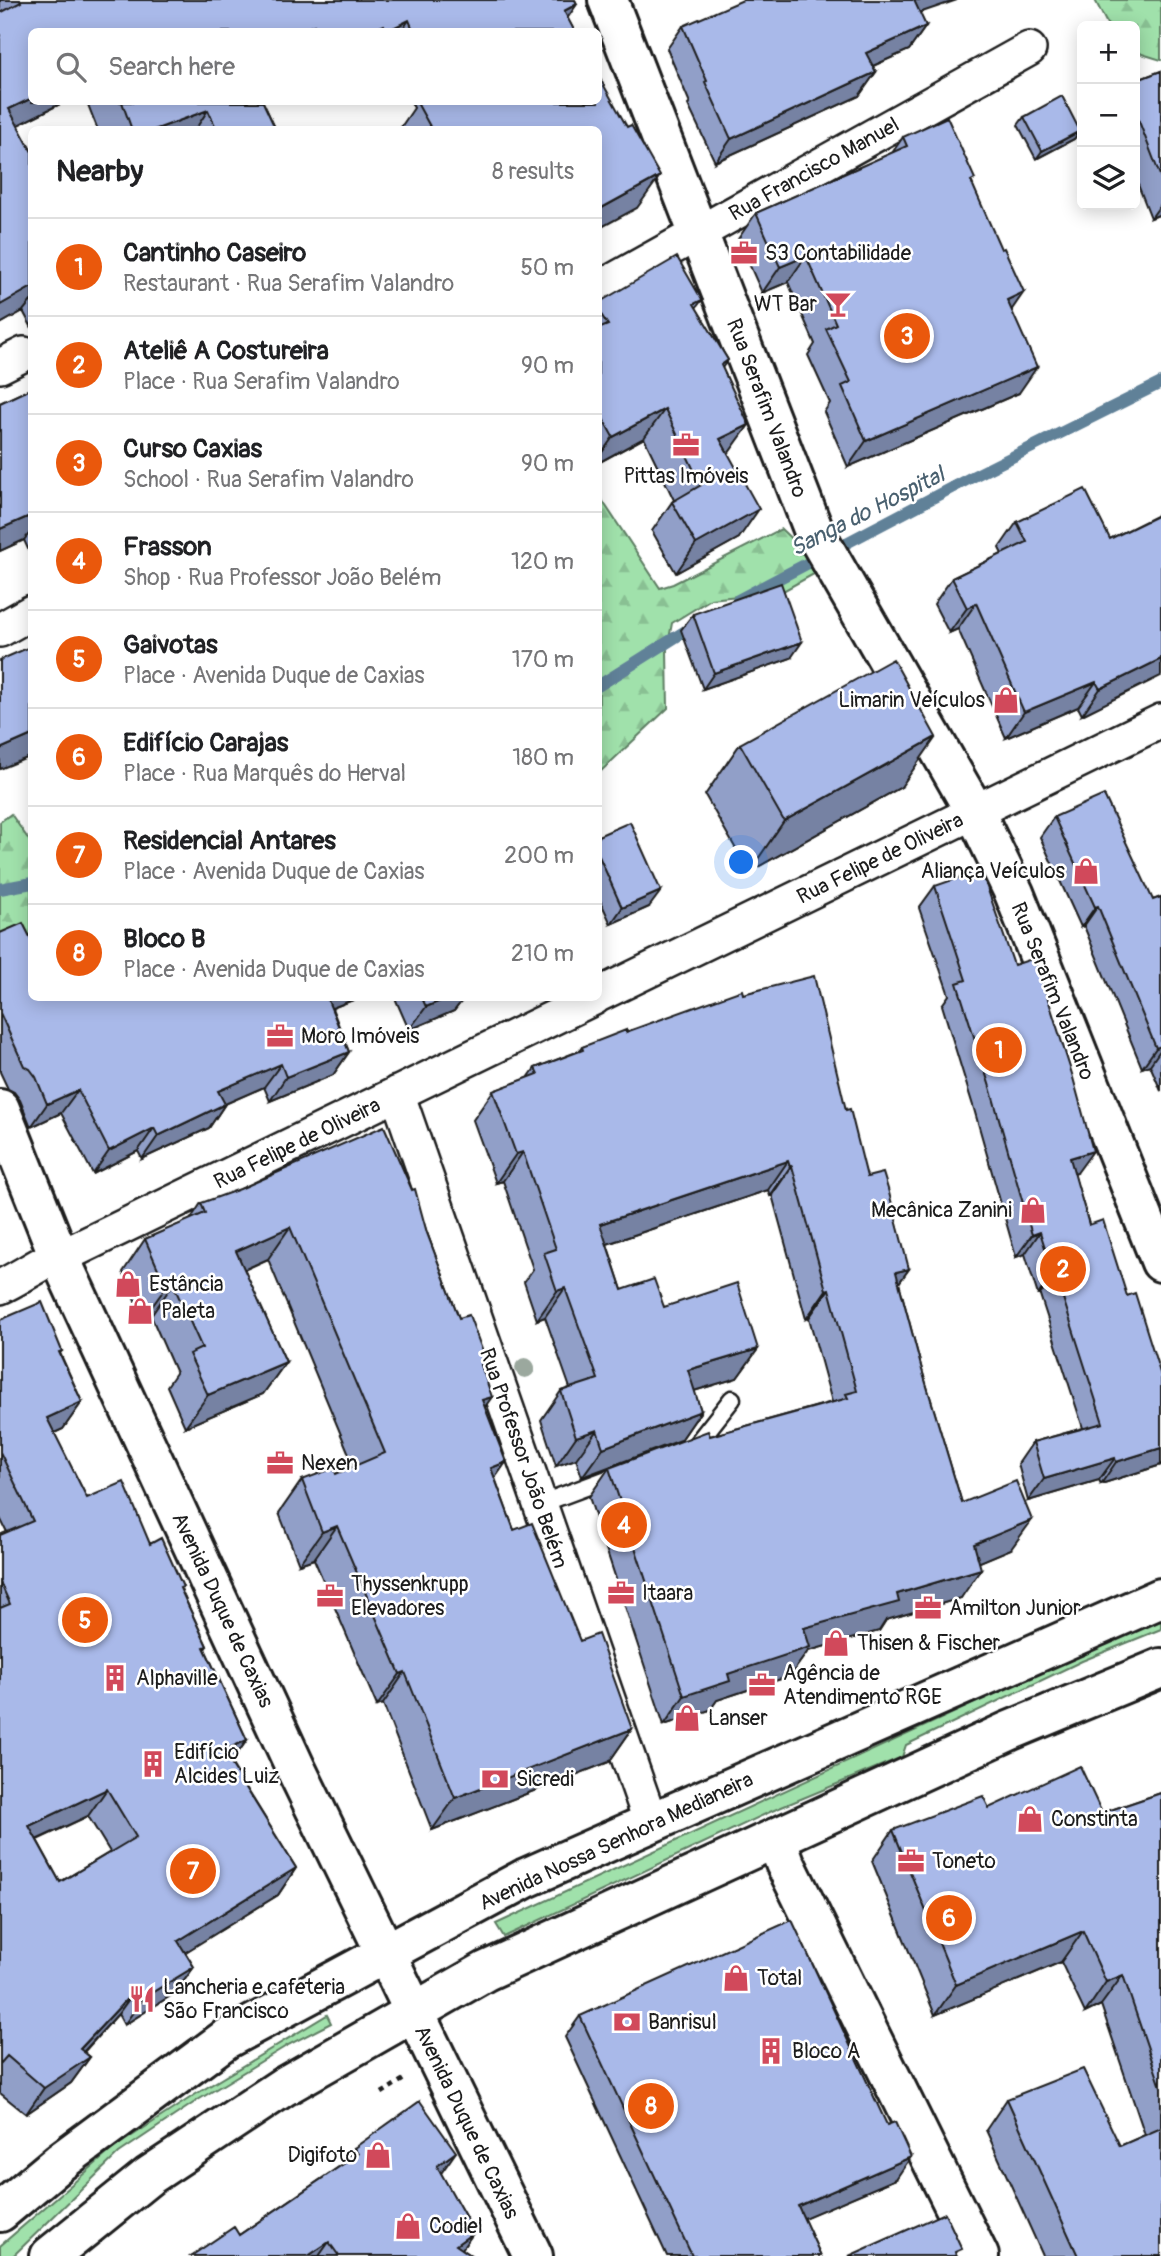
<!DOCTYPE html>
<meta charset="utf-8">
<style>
:root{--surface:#fff;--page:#f6f6f6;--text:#202124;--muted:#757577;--line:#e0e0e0;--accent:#ea580c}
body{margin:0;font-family:Pangolin,sans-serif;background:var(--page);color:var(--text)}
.controls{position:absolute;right:21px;top:21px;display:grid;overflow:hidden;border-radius:10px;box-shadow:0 4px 18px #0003}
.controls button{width:63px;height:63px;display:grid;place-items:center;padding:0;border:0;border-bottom:2px solid var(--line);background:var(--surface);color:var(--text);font:35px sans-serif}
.you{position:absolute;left:742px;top:863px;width:24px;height:24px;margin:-18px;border:5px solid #fff;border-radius:50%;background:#1a73e8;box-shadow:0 0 0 10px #1a73e833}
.badge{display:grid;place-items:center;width:46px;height:46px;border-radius:50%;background:var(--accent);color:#fff;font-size:23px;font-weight:700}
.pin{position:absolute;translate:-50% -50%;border:4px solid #fff;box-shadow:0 2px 7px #0006}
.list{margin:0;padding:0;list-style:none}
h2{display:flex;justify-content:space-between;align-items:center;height:91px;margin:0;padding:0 28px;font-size:30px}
h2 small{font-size:23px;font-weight:400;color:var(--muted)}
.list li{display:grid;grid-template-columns:46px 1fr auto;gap:21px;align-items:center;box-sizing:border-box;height:98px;padding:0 28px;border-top:2px solid var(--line)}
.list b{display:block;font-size:26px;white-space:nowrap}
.list p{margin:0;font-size:23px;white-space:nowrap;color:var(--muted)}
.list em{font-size:23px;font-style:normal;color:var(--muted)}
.icon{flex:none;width:38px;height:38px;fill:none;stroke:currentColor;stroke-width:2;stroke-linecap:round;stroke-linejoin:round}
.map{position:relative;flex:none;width:1161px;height:2256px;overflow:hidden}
.search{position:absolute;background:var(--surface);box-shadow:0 4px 18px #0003;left:28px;top:28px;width:574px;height:77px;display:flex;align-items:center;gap:18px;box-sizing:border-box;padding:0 24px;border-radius:10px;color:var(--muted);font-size:26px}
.panel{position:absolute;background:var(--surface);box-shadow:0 4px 18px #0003;left:28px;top:126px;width:574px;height:875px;border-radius:10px}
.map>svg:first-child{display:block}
.grass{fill:#a0e1ab;stroke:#5e7e64;stroke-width:2}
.forest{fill:url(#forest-firs);stroke:#5e7e64;stroke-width:2}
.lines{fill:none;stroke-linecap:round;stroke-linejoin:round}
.stream{stroke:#608198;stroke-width:12}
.service-casing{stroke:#1c1c1c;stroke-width:21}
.minor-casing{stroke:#1c1c1c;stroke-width:38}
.tertiary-casing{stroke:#1c1c1c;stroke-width:44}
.primary-casing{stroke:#1c1c1c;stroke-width:44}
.path{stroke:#1c1c1c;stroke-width:4.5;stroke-dasharray:5 5;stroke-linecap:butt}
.service{stroke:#fff;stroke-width:16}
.minor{stroke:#fff;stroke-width:33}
.tertiary{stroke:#fff;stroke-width:38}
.primary{stroke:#fff;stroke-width:38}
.tree{fill:#9ba89e}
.wall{fill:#919fc8;stroke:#1c1c1c;stroke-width:2;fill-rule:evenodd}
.shaded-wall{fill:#7682a3;stroke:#1c1c1c;stroke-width:2}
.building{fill:#a9b9e9;stroke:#1c1c1c;stroke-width:2;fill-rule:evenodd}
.labels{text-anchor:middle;stroke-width:5;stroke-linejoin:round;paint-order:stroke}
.street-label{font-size:21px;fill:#1c1c1c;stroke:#fff}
.poi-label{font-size:21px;fill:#1c1c1c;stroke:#fff;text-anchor:start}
.water-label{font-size:23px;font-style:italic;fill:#49606f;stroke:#fff}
</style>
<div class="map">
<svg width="1161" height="2256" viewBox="0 0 1161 2256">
<defs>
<pattern id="forest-firs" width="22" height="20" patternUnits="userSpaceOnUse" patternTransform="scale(1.75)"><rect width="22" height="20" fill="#a0e1ab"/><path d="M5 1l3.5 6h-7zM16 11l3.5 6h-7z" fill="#89c093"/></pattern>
</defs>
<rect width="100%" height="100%" fill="#fff"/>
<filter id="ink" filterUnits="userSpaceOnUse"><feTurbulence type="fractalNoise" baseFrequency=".0143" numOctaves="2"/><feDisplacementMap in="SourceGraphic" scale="14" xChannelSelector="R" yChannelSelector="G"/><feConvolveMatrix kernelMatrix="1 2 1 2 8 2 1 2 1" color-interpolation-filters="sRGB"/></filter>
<g filter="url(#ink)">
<path class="grass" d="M 1161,1620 L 1161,1629 L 1082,1661 L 906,1745 L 902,1757 L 772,1811 L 504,1937 L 496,1924 L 1079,1655 Z
M 327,2015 L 331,2023 L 288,2045 L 198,2100 L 119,2153 L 13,2256 L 0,2256 L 0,2246 L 115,2147 L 196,2094 Z"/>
<path class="forest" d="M 1095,0 L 1161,0 L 1161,60 L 1142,54 L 1135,49 L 1135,26 L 1108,26 Z
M 598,494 L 660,588 L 673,584 L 781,529 L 823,569 L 783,591 L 711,599 L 672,623 L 667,650 L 668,708 L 599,773 Z
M 11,814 L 31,843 L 31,936 L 0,940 L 0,822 Z"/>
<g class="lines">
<path class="stream" d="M 738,600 L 976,475 L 1161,383
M 598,686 L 695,625
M 0,889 L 32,883"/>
<defs>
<path id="service" d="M 695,1446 L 732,1399
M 540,1504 L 618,1475"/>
<path id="minor" d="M 598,289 L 1029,49
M 0,366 L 24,354
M 0,630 L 32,612
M 598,995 L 1161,721
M 397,1093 L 651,1823
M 0,1287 C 26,1275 49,1256 77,1249 L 594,998"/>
<path id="tertiary" d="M 608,0 L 813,529 L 975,812 L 1014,893 L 1161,1262
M 0,1109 L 58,1254 L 296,1769 L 533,2256
M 776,1838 L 785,1863 L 979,2256"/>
<path id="primary" d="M 0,2212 L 60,2162 L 226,2039 L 526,1878 L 1161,1598
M 50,2256 L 149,2176 L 283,2087 L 486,1971 L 1009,1731 L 1161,1668"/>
</defs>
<use href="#service" class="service-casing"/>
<use href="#minor" class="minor-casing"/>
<use href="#tertiary" class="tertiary-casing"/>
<use href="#primary" class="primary-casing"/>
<path class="path" d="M 382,2093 L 404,2079"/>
<use href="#service" class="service"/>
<use href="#minor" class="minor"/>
<use href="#tertiary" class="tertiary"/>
<use href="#primary" class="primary"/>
</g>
<circle class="tree" cx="525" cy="1368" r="10"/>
<path class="wall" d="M 0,0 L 575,0 L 577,4 L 567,18 L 575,32 L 32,32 L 32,102 L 64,102 L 17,125 L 32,152 L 32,328 L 23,311 L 0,324 Z
M 919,13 L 926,26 L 909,50 L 873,66 L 876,72 L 859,96 L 715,162 L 688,105 L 690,103 L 667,49 L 683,26 Z
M 1161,71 L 1161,214 L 1151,218 L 1135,177 L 1135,81 Z
M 87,102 L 263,102 L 276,130 L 98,130 Z
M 411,102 L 598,102 L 637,208 L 598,130 L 399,130 L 414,108 Z
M 1024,117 L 1080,131 L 1074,139 L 1036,159 L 1018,125 Z
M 903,137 L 972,183 L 1012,310 L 1019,393 L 848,467 L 824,412 L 830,403 L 808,355 L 815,344 L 788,282 L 762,293 L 738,239 L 756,213 L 892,153 Z
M 702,300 L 696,308 L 728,360 L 722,368 L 728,454 L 739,538 L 676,573 L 652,531 L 672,502 L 674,500 L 644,438 L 598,463 L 598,303 Z
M 32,388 L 32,547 L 28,549 L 24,540 L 0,551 L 0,403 Z
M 1161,509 L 1161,675 L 1082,715 L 1078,707 L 1006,738 L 958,629 L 949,633 L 934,604 L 952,578 L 1002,554 L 999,548 L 1017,522 L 1110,539 L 1156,516 Z
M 693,614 L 791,658 L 703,689 L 681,630 Z
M 740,744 L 901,787 L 749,872 L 705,795 Z
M 1054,817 L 1153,900 L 1161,897 L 1161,1091 L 1150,1065 L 1142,1068 L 1084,926 L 1081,927 L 1040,837 Z
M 598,836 L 649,907 L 611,924 L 598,896 Z
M 935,886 L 1077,1173 L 1074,1174 L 1161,1465 L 1101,1484 L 1099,1480 L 1028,1501 L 1018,1464 L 1033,1442 L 1083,1428 L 1040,1295 L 1038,1295 L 1025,1254 L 1016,1257 L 974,1109 L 942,1005 L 949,995 L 919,908 Z
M 0,933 L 32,998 L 358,998 L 332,1008 L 349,1052 L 333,1075 L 270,1101 L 264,1087 L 225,1104 L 209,1128 L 142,1159 L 138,1151 L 93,1174 L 61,1113 L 31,1127 L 20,1100 L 14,1092 L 8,1089 L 0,1072 Z
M 743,994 L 846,1110 L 867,1177 L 909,1269 L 899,1283 L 922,1370 L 962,1503 L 1011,1549 L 979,1562 L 961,1598 L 886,1620 L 879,1631 L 808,1651 L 790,1676 L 717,1700 L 710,1710 L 664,1725 L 589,1497 L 609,1468 L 710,1436 L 832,1402 L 809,1318 L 806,1319 L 772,1195 L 770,1196 L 768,1190 L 607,1244 L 622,1290 L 664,1307 L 758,1349 L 737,1378 L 694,1391 L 701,1411 L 681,1440 L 582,1477 L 576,1459 L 556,1466 L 541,1420 L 561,1391 L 570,1388 L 545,1317 L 537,1320 L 524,1282 L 533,1269 L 503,1181 L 496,1183 L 473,1120 L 493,1091 L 528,1078 L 535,1068 L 579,1051 L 582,1047 Z
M 395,998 L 464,998 L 454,1011 L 409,1030 Z
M 201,1203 L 427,1233 L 459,1318 L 487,1363 L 483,1369 L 485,1407 L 506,1462 L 495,1478 L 514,1530 L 632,1729 L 609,1762 L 432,1830 L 383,1704 L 377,1706 L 314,1559 L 299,1564 L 279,1513 L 302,1480 L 336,1474 L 354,1466 L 268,1259 L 244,1270 L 286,1362 L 263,1394 L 185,1427 L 167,1386 L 176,1373 L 151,1316 L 143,1319 L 123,1272 L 145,1239 L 190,1220 Z
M 0,1320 L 62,1351 L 60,1353 L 82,1402 L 63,1429 L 54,1433 L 87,1498 L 150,1544 L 181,1590 L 207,1646 L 205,1649 L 247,1740 L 231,1763 L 296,1868 L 278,1895 L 185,1952 L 194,1967 L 175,1993 L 124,2025 L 118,2014 L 84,2052 L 90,2057 L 71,2083 L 26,2114 L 0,2093 L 0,1535 L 7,1532 L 0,1518 ZM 88,1816 L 110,1852 L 60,1882 L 37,1840 Z
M 1161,1793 L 1161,2256 L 1043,2256 L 986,2130 L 1007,2099 L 1120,2146 L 1145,2135 L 1101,2005 L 1085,2013 L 1061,1962 L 935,2015 L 872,1861 L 893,1830 L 989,1808 L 1102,1813 Z
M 580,2016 L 896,2179 L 803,2218 L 821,2256 L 667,2256 L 565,2037 Z
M 354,2148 L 441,2174 L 474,2232 L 462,2249 L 472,2256 L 191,2256 L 239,2235 L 343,2164 Z"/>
<path class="shaded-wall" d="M 911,0 L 957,0 L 896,21 Z
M 577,4 L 558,32 L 564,11 Z
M 409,20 L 401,32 L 386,32 L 387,31 Z
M 314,25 L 310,32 L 298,32 Z
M 384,25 L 379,32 L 369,32 Z
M 926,26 L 909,50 L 850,76 L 866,53 Z
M 876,72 L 859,96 L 715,162 L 731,139 Z
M 32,98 L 32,102 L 64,102 L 0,134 L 9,109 Z
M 208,110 L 195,130 L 154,130 Z
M 1080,131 L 1074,139 L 1036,159 L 1042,151 Z
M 660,176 L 637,208 L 598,229 L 598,210 Z
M 1161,204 L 1161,214 L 1151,218 Z
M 806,256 L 788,282 L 762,293 L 780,267 Z
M 32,287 L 32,300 L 23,311 L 0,324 L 0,305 Z
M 1024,292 L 1006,318 L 1007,300 Z
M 1037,367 L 1019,393 L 848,467 L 866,441 Z
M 665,409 L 644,438 L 598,463 L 598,458 L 613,437 Z
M 749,425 L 728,454 L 720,439 Z
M 759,509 L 739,538 L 676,573 L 696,544 Z
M 32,515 L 32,530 L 24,540 L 0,551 L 0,529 Z
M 976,603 L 958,629 L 949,633 L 967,608 Z
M 802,642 L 791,658 L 703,689 L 714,673 Z
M 1161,659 L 1161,676 L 1082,715 L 1100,689 Z
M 1096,682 L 1078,707 L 1006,738 L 1024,712 Z
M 32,735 L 32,756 L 0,769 L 0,749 Z
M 936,737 L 901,787 L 749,872 L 784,821 Z
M 661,891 L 649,907 L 611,924 L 622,908 Z
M 1098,906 L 1084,926 L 1081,927 L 1095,907 Z
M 323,998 L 358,998 L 309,1017 Z
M 447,998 L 464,998 L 454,1011 L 409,1030 L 426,1007 Z
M 1161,1046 L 1161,1049 L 1150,1065 L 1142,1068 L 1156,1048 Z
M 349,1052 L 333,1075 L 270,1101 L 286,1077 Z
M 281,1064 L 264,1087 L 202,1114 L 218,1091 Z
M 78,1090 L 61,1113 L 31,1127 L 47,1104 Z
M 225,1104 L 209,1128 L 142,1159 L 158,1136 Z
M 154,1128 L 138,1151 L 93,1174 L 109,1151 Z
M 1093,1151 L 1077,1173 L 1054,1180 L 1070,1158 Z
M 523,1152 L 503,1181 L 496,1183 L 516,1154 Z
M 788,1161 L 768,1190 L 580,1253 L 600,1224 Z
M 792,1166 L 772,1195 L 770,1196 L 790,1167 Z
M 290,1227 L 268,1259 L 213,1283 L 236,1251 Z
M 1040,1232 L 1025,1254 L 1016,1257 L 1032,1235 Z
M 909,1269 L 888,1298 L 896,1272 Z
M 1053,1273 L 1055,1273 L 1040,1295 L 1038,1295 Z
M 173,1284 L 151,1316 L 143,1319 L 166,1287 Z
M 565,1288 L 545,1317 L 537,1320 L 557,1291 Z
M 829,1289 L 809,1318 L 806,1319 L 826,1290 Z
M 758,1349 L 737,1378 L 667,1399 L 688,1370 Z
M 286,1362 L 263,1394 L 185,1427 L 208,1395 Z
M 492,1397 L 469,1429 L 482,1400 Z
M 82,1402 L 63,1429 L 28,1445 L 47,1418 Z
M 701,1411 L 681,1440 L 582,1477 L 603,1448 Z
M 597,1430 L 576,1459 L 556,1466 L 576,1437 Z
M 1161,1448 L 1161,1465 L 1101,1484 L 1116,1462 Z
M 1115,1458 L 1099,1480 L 1028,1501 L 1044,1479 Z
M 506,1462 L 483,1495 L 491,1468 Z
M 1032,1520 L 1011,1549 L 954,1573 L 974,1544 Z
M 337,1526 L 314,1559 L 299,1564 L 322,1532 Z
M 981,1569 L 961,1598 L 886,1620 L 879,1631 L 808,1651 L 790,1676 L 717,1700 L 710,1710 L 664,1725 L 684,1696 L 728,1674 L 804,1628 L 897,1594 Z
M 405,1672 L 383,1704 L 377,1706 L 400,1674 Z
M 632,1729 L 609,1762 L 432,1830 L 455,1798 Z
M 247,1740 L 228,1767 L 223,1751 Z
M 107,1789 L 88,1816 L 10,1852 L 29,1826 Z
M 296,1868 L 278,1895 L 160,1968 L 178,1941 Z
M 1083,1931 L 1061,1962 L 935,2015 L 956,1985 Z
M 194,1967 L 175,1993 L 124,2025 L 143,1998 Z
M 1123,1975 L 1101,2005 L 1085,2013 L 1106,1982 Z
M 137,1988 L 118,2014 L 62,2075 L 90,2057 L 71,2083 L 26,2114 L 44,2088 Z
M 456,2152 L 437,2179 L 437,2166 Z
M 911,2157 L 896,2179 L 783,2227 L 798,2206 Z
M 474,2232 L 457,2256 L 456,2245 Z
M 329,2242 L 319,2256 L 308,2256 Z"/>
<path class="building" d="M 20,0 L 575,0 L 577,4 L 564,11 L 575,32 L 414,32 L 409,20 L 387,31 L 384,25 L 369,32 L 317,32 L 314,25 L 298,32 L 32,32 L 32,98 L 9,109 L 32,152 L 32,287 L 0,305 L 0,13 L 21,2 Z
M 743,0 L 914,0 L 926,26 L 866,53 L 876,72 L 731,139 L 705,82 L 707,81 L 683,26 Z
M 1161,71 L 1161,178 L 1135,111 L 1135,81 Z
M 598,75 L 627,127 L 631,125 L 660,176 L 598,210 L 598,130 L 432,130 L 417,103 L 421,102 L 598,102 Z
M 1062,96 L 1080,131 L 1042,151 L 1024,117 Z
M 122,102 L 263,102 L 276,130 L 217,130 L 208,110 L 154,130 L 132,130 Z
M 947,117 L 975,179 L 971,181 L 1001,249 L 1004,248 L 1024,292 L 1007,300 L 1037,367 L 866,441 L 842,386 L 851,382 L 826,329 L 836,324 L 806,256 L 780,267 L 756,213 L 907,146 L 903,137 Z
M 677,257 L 702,300 L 694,304 L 728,360 L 721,365 L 749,425 L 720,439 L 759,509 L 696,544 L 672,502 L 701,485 L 665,409 L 613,437 L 602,417 L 598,418 L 598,329 L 608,325 L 598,310 L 598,303 Z
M 32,388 L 32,515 L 0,529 L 0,403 Z
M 1085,489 L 1110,539 L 1161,514 L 1161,659 L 1100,689 L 1096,682 L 1024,712 L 976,603 L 967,608 L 952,578 L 1027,542 L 1017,522 Z
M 781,583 L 802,642 L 714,673 L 693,614 Z
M 32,646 L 32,735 L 0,749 L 0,660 Z
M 893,659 L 936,737 L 784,821 L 740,744 Z
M 1104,795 L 1153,900 L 1161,897 L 1161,1046 L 1156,1048 L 1098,906 L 1095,907 L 1054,817 Z
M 630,822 L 661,891 L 622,908 L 598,854 L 598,836 Z
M 981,870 L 1014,965 L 1035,958 L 1072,1074 L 1093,1151 L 1070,1158 L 1089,1225 L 1103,1220 L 1127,1296 L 1135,1293 L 1161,1376 L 1161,1448 L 1116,1462 L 1115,1458 L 1044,1479 L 1033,1442 L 1103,1423 L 1055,1273 L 1053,1273 L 1040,1232 L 1032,1235 L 990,1087 L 957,983 L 966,980 L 935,886 Z
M 23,923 L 32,941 L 32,998 L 327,998 L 349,1052 L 286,1077 L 281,1064 L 218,1091 L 225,1104 L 158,1136 L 154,1128 L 109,1151 L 78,1090 L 47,1104 L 36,1077 L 30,1069 L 24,1066 L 0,1013 L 0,933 Z
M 814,976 L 846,1110 L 850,1109 L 867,1177 L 883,1173 L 888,1189 L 909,1269 L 896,1272 L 922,1370 L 962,1503 L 1016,1481 L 1032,1520 L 974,1544 L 981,1569 L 897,1594 L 899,1602 L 804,1628 L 810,1647 L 728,1674 L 730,1681 L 684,1696 L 609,1468 L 708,1431 L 710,1436 L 848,1398 L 846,1394 L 857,1391 L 829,1289 L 826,1290 L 792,1166 L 790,1167 L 788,1161 L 600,1224 L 622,1290 L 654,1279 L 664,1307 L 737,1283 L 758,1349 L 688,1370 L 701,1411 L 603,1448 L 597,1430 L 576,1437 L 561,1391 L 598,1379 L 565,1288 L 557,1291 L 544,1253 L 556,1249 L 523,1152 L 516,1154 L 493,1091 L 538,1074 L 535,1068 L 583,1050 L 582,1047 L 626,1030 L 626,1032 L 742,990 L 743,994 Z
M 422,998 L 447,998 L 426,1007 Z
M 384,1126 L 412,1190 L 415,1189 L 427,1233 L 459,1318 L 469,1315 L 487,1363 L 481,1365 L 492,1397 L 482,1400 L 506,1462 L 491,1468 L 514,1530 L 532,1523 L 580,1641 L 598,1634 L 632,1729 L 455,1798 L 405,1672 L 400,1674 L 337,1526 L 322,1532 L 302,1480 L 334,1468 L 336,1474 L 385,1453 L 290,1227 L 236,1251 L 286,1362 L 208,1395 L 189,1354 L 202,1348 L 173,1284 L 166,1287 L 145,1239 L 205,1213 L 201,1203 L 240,1189 Z
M 42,1302 L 62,1351 L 59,1352 L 82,1402 L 47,1418 L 87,1498 L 124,1482 L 150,1544 L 161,1538 L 183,1587 L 180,1588 L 207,1646 L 204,1647 L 247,1740 L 223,1751 L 296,1868 L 178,1941 L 194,1967 L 143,1998 L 137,1988 L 80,2049 L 90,2057 L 44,2088 L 7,2056 L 0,2064 L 0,1608 L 10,1604 L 0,1582 L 0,1535 L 33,1521 L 0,1452 L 0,1320 ZM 107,1789 L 136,1837 L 60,1882 L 29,1826 Z
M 1080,1766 L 1102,1813 L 1161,1793 L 1161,2087 L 1123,1975 L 1106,1982 L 1083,1931 L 956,1985 L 893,1830 L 983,1796 L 989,1808 Z
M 792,1920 L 887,2125 L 895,2122 L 911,2157 L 798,2206 L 821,2256 L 692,2256 L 580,2016 Z
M 1083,2069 L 1120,2146 L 1161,2128 L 1161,2256 L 1078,2256 L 1007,2099 Z
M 420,2101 L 456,2152 L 437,2166 L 474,2232 L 456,2245 L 472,2256 L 339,2256 L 329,2242 L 308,2256 L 191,2256 L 234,2227 L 239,2235 L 358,2154 L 354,2148 Z
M 945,2213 L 962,2249 L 955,2252 L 956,2256 L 849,2256 Z"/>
</g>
<defs>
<symbol id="office-bare" viewBox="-9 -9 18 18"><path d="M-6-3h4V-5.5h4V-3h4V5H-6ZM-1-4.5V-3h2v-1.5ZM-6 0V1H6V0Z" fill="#d1495b" stroke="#fff" stroke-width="2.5" paint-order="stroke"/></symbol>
<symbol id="bar-bare" viewBox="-9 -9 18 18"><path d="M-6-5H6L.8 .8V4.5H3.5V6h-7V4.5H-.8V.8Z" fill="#d1495b" stroke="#fff" stroke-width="2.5" paint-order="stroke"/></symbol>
<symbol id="shop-bare" viewBox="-9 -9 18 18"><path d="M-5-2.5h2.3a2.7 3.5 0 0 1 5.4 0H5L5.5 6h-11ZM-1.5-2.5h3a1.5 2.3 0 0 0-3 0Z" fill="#d1495b" stroke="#fff" stroke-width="2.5" paint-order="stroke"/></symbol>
<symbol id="building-bare" viewBox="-9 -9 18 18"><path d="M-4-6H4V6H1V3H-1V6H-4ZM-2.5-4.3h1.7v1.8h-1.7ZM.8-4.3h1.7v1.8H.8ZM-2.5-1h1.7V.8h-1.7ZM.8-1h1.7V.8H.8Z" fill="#d1495b" stroke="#fff" stroke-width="2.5" paint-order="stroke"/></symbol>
<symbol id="bank-bare" viewBox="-9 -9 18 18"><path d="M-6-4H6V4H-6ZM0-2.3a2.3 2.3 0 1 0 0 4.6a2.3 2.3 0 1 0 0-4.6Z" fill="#d1495b" stroke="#fff" stroke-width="2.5" paint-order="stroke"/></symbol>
<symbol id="restaurant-bare" viewBox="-9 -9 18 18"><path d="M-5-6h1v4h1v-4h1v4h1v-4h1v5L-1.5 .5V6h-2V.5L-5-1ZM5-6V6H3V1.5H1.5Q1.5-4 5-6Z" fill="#d1495b" stroke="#fff" stroke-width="2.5" paint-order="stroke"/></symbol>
</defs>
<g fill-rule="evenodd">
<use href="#office-bare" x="725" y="234" width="38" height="38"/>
<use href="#bar-bare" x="819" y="285" width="38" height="38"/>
<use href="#office-bare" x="667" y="426" width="38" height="38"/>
<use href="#shop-bare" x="987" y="681" width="38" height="38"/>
<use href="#shop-bare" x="1067" y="852" width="38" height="38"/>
<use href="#office-bare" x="261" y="1017" width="38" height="38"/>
<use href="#shop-bare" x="1014" y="1191" width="38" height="38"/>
<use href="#shop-bare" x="109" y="1265" width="38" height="38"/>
<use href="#shop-bare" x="121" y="1292" width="38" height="38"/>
<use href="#office-bare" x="261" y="1444" width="38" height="38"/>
<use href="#office-bare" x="602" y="1574" width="38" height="38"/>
<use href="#office-bare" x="311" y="1577" width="38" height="38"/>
<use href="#office-bare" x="909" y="1589" width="38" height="38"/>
<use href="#shop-bare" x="817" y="1624" width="38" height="38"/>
<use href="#building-bare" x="96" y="1659" width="38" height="38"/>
<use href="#office-bare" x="743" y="1666" width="38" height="38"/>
<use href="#shop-bare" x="668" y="1699" width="38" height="38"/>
<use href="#building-bare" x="134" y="1745" width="38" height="38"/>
<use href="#bank-bare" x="476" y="1760" width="38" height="38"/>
<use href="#shop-bare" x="1011" y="1800" width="38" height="38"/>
<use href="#office-bare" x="892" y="1842" width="38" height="38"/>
<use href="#shop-bare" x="717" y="1959" width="38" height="38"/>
<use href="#restaurant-bare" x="123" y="1980" width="38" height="38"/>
<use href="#bank-bare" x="608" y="2003" width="38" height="38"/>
<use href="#building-bare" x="752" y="2032" width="38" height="38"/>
<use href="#shop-bare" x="359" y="2136" width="38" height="38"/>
<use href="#shop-bare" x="389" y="2207" width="38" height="38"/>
</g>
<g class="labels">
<g class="street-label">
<text transform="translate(814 169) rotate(-29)" y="7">Rua Francisco Manuel</text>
<text transform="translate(767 408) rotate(69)" y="7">Rua Serafim Valandro</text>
<text transform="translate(880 858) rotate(-26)" y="7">Rua Felipe de Oliveira</text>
<text transform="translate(1053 991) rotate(68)" y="7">Rua Serafim Valandro</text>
<text transform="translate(297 1143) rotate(-26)" y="7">Rua Felipe de Oliveira</text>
<text transform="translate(524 1458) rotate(71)" y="7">Rua Professor João Belém</text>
<text transform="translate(223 1610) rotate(65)" y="7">Avenida Duque de Caxias</text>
<text transform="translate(616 1841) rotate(-25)" y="7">Avenida Nossa Senhora Medianeira</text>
<text transform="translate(467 2122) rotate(64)" y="7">Avenida Duque de Caxias</text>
</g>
<g class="poi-label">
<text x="765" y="260">S3 Contabilidade</text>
<text x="817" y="311" text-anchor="end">WT Bar</text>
<text x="686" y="483" text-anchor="middle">Pittas Imóveis</text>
<text x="985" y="707" text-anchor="end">Limarin Veículos</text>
<text x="1065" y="878" text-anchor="end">Aliança Veículos</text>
<text x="301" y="1043">Moro Imóveis</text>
<text x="1012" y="1217" text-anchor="end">Mecânica Zanini</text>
<text x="149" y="1291">Estância</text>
<text x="161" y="1318">Paleta</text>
<text x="301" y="1470">Nexen</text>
<text x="351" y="1591">Thyssenkrupp<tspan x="351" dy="24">Elevadores</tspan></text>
<text x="642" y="1600">Itaara</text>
<text x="949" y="1615">Amilton Junior</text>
<text x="857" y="1650">Thisen &amp; Fischer</text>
<text x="783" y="1680">Agência de<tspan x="783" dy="24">Atendimento RGE</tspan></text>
<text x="136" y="1685">Alphaville</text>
<text x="708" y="1725">Lanser</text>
<text x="174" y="1759">Edifício<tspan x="174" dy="24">Alcides Luiz</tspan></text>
<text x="516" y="1786">Sicredi</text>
<text x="1051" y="1826">Constinta</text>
<text x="932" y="1868">Toneto</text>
<text x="757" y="1985">Total</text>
<text x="163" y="1994">Lancheria e cafeteria<tspan x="163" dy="24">São Francisco</tspan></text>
<text x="648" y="2029">Banrisul</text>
<text x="792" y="2058">Bloco A</text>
<text x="357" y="2162" text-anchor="end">Digifoto</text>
<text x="429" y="2233">Codiel</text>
</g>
<g class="water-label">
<text transform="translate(867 511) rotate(-27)" y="8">Sanga do Hospital</text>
</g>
</g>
</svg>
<div class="controls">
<button>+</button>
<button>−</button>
<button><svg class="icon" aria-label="layers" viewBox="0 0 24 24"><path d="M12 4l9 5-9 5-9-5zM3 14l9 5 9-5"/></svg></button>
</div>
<div class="you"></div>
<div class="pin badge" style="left:999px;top:1050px">1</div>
<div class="pin badge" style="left:1063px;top:1269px">2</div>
<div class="pin badge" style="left:907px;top:336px">3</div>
<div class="pin badge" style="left:624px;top:1525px">4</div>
<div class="pin badge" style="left:85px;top:1620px">5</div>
<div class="pin badge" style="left:949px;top:1918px">6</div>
<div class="pin badge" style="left:193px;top:1871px">7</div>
<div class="pin badge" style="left:651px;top:2106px">8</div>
<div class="search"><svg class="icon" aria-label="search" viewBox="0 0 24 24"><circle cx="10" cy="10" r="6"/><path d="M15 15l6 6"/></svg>Search here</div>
<section class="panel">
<h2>Nearby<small>8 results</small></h2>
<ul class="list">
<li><span class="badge">1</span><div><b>Cantinho Caseiro</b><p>Restaurant · Rua Serafim Valandro</p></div><em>50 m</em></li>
<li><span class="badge">2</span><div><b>Ateliê A Costureira</b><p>Place · Rua Serafim Valandro</p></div><em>90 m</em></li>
<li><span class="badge">3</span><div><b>Curso Caxias</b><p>School · Rua Serafim Valandro</p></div><em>90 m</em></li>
<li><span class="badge">4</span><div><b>Frasson</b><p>Shop · Rua Professor João Belém</p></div><em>120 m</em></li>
<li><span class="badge">5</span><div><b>Gaivotas</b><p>Place · Avenida Duque de Caxias</p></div><em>170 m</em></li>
<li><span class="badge">6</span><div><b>Edifício Carajas</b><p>Place · Rua Marquês do Herval</p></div><em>180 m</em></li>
<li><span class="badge">7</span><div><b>Residencial Antares</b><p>Place · Avenida Duque de Caxias</p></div><em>200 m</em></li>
<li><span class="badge">8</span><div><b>Bloco B</b><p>Place · Avenida Duque de Caxias</p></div><em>210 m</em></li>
</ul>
</section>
</div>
